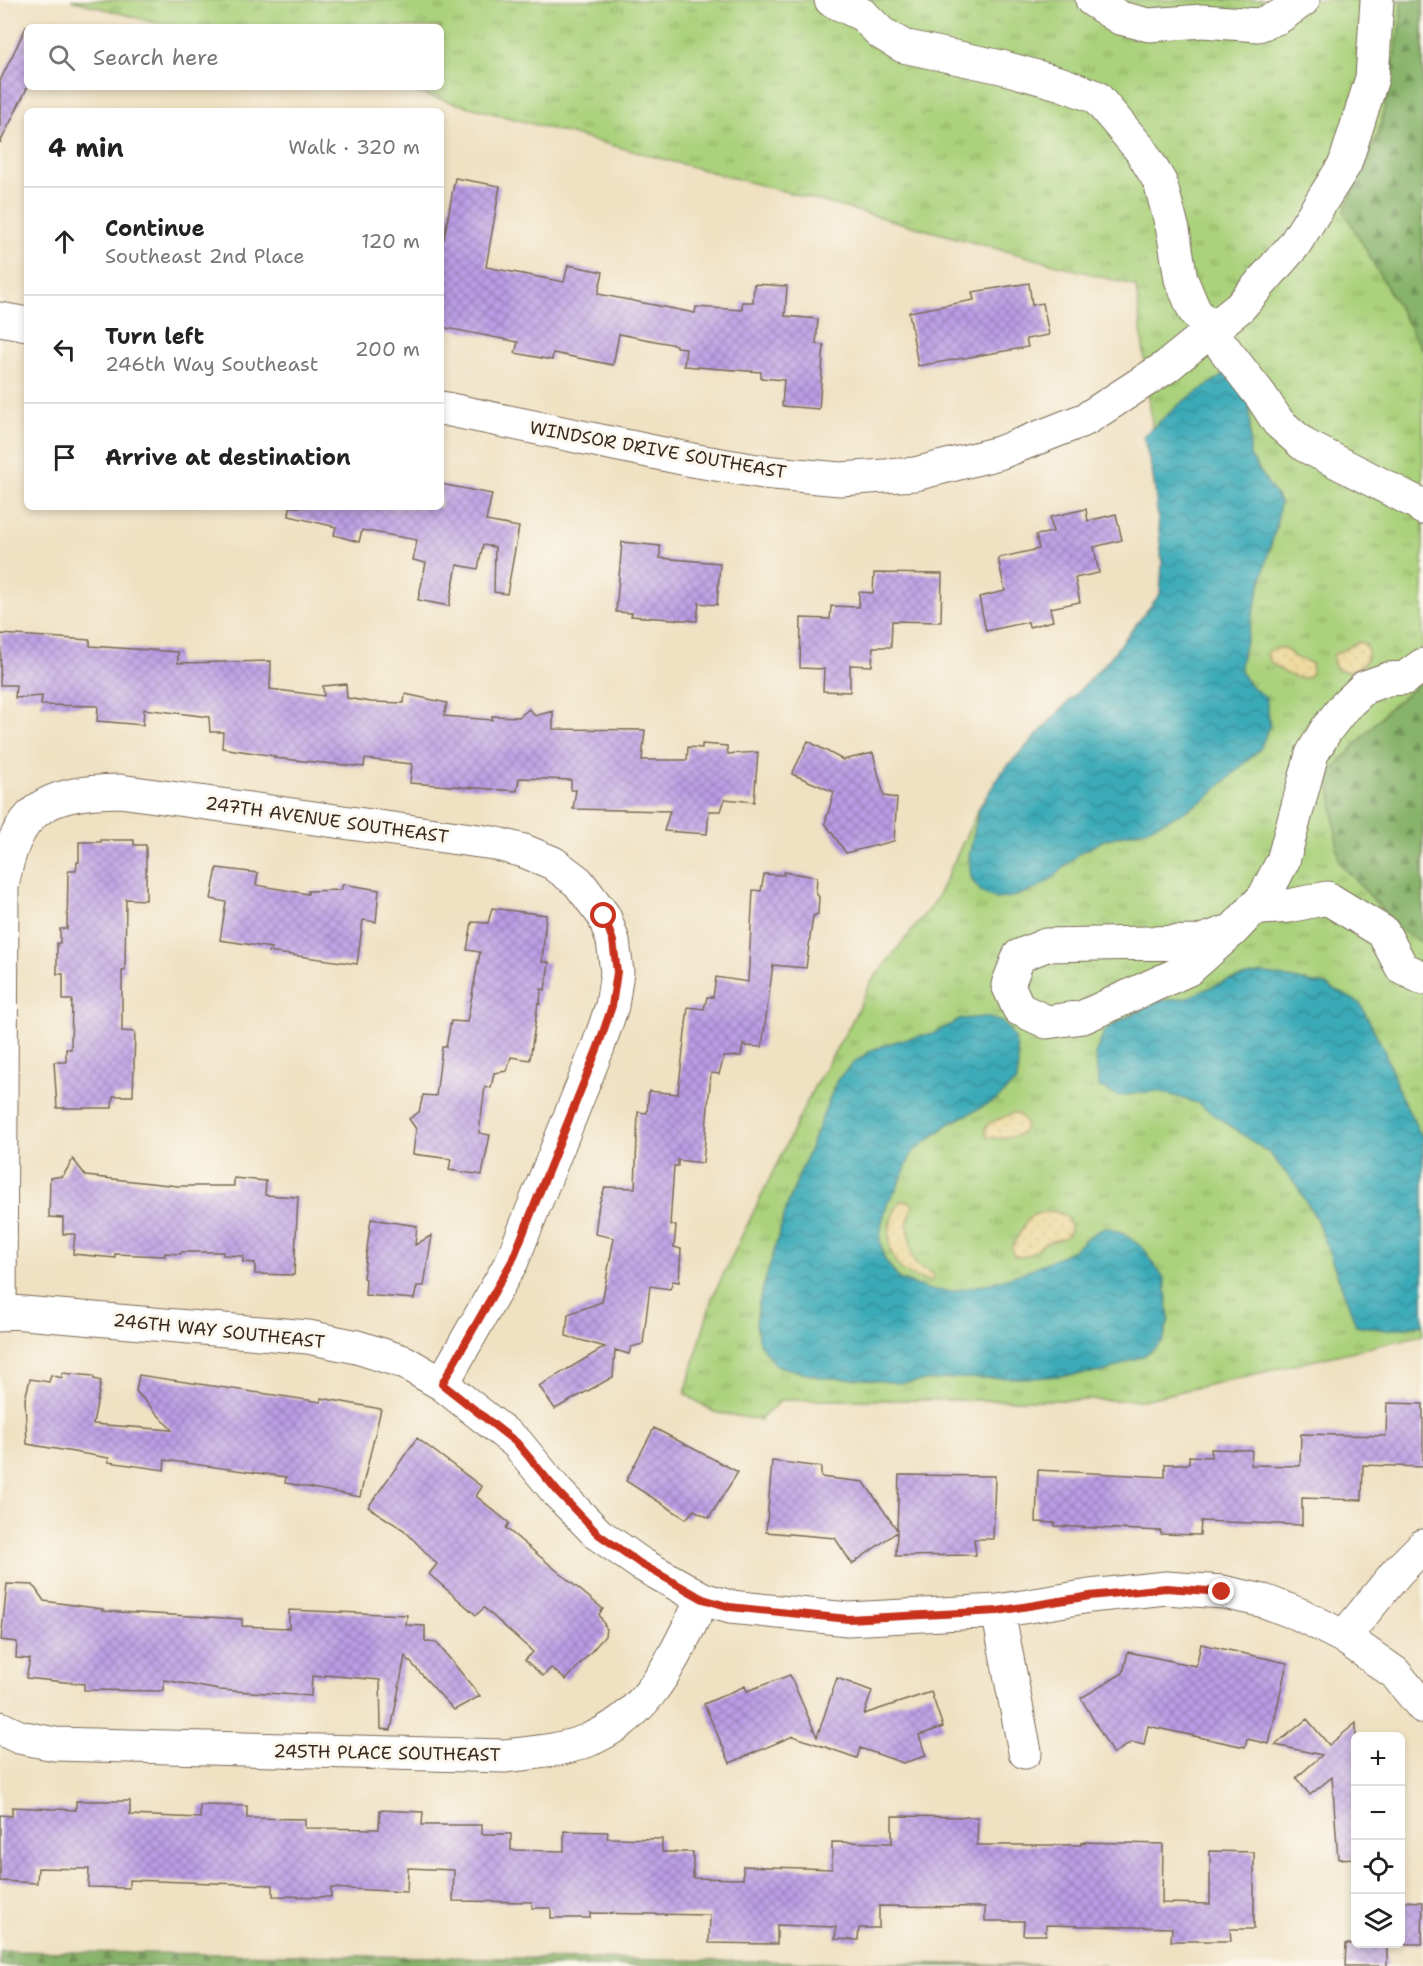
<!DOCTYPE html>
<meta charset="utf-8">
<style>
:root{--surface:#fff;--page:#f2f2f2;--text:#222;--muted:#767676;--line:#e0e0e0}
body{margin:0;font-family:"Shantell Sans",sans-serif;background:var(--page);color:var(--text)}
.controls{position:absolute;right:18px;bottom:18px;display:grid;overflow:hidden;border-radius:9px;box-shadow:0 3px 9px #0003}
.controls button{width:54px;height:54px;display:grid;place-items:center;padding:0;border:0;border-bottom:2px solid var(--line);background:var(--surface);color:var(--text);font:30px sans-serif}
.stop{position:absolute;width:18px;height:18px;margin:-14px;border:4px solid #c8321e;border-radius:50%;background:#fff}
.stop.end{background:#c8321e;border-color:#fff;box-shadow:0 2px 6px #0008}
.list{margin:0;padding:0;list-style:none}
h2{display:flex;justify-content:space-between;align-items:center;height:78px;margin:0;padding:0 24px;font-size:26px}
h2 small{font-size:20px;font-weight:400;color:var(--muted)}
.list li{display:grid;grid-template-columns:39px 1fr auto;gap:18px;align-items:center;box-sizing:border-box;height:108px;padding:0 24px;border-top:2px solid var(--line)}
.list b{display:block;font-size:22px;white-space:nowrap}
.list p{margin:0;font-size:20px;white-space:nowrap;color:var(--muted)}
.list em{font-size:20px;font-style:normal;color:var(--muted)}
.icon{flex:none;width:33px;height:33px;fill:none;stroke:currentColor;stroke-width:2;stroke-linecap:round;stroke-linejoin:round}
.map{position:relative;flex:none;width:1423px;height:1966px;overflow:hidden}
.search{position:absolute;background:var(--surface);box-shadow:0 3px 9px #0003;left:24px;top:24px;width:420px;height:66px;display:flex;align-items:center;gap:15px;box-sizing:border-box;padding:0 21px;border-radius:9px;color:var(--muted);font-size:22px}
.panel{position:absolute;background:var(--surface);box-shadow:0 3px 9px #0003;left:24px;top:108px;width:420px;height:402px;border-radius:9px}
.map>svg:first-child{display:block}
.grass{fill:url(#grass-tufts);stroke:#727e4c;stroke-width:1.5}
.forest{fill:url(#forest-firs);stroke:#616e44;stroke-width:1.5}
.sand{fill:url(#sand-dots);stroke:#94825e;stroke-width:1.5}
.water{fill:url(#water-waves);stroke:#3a6a6b;stroke-width:1.5}
.building{fill:url(#building-cross-hatch)}
.lines{fill:none;stroke-linecap:round;stroke-linejoin:round}
.minor-casing{stroke:#7a6a57;stroke-width:35}
.minor{stroke:#fff;stroke-width:33}
.route{stroke:#c8321e;stroke-width:8}
.labels{text-anchor:middle;stroke-width:6;stroke-linejoin:round;paint-order:stroke}
.street-label{font-size:18px;fill:#3b2a1e;stroke:#fbf7ec}
</style>
<div class="map">
<svg width="1423" height="1966" viewBox="0 0 1423 1966">
<defs>
<pattern id="grass-tufts" width="24" height="20" patternUnits="userSpaceOnUse" patternTransform="scale(1.5)"><rect width="24" height="20" fill="#aad17b"/><path d="M3 7l-1-3M5 7V3M7 7l1-3M15 17l-1-3M17 17v-4M19 17l1-3" fill="none" stroke="#8caa64"/></pattern>
<pattern id="forest-firs" width="22" height="20" patternUnits="userSpaceOnUse" patternTransform="scale(1.5)"><rect width="22" height="20" fill="#87b36b"/><path d="M5 1l3.5 6h-7zM16 11l3.5 6h-7z" fill="#709257"/></pattern>
<pattern id="sand-dots" width="8" height="8" patternUnits="userSpaceOnUse" patternTransform="scale(1.5)"><rect width="8" height="8" fill="#eeda9e"/><path d="M2 2h.1M6 6h.1" fill="none" stroke="#cdbb88" stroke-width="1.8" stroke-linecap="round"/></pattern>
<pattern id="water-waves" width="16" height="10" patternUnits="userSpaceOnUse" patternTransform="scale(1.5)"><rect width="16" height="10" fill="#3aaab8"/><path d="M0 5q4-4 8 0t8 0" fill="none" stroke="#328b95"/></pattern>
<pattern id="building-cross-hatch" width="8" height="8" patternUnits="userSpaceOnUse" patternTransform="scale(1.5)"><rect width="8" height="8" fill="#ba9ce5"/><path d="M0 0l8 8M0 8l8-8" fill="none" stroke="#987fb9"/></pattern>
</defs>
<rect width="100%" height="100%" fill="#fbf7ec"/>
<filter id="ink" filterUnits="userSpaceOnUse"><feTurbulence type="fractalNoise" baseFrequency=".0167" numOctaves="2"/><feDisplacementMap in="SourceGraphic" scale="12" xChannelSelector="R" yChannelSelector="G"/><feConvolveMatrix kernelMatrix="1 2 1 2 8 2 1 2 1" color-interpolation-filters="sRGB"/></filter>
<filter id="wash" filterUnits="userSpaceOnUse"><feTurbulence type="fractalNoise" baseFrequency=".008" numOctaves="4" result="noise"/><feDisplacementMap in="SourceGraphic" scale="24" xChannelSelector="R" yChannelSelector="G"/><feGaussianBlur stdDeviation="1.35" result="paint"/><feColorMatrix in="noise" values="0 0 0 0 0 0 0 0 0 0 0 0 0 0 0 0 0 1.4 0 .05"/><feComposite in="paint" operator="in"/></filter>
<g filter="url(#wash)">
<rect width="100%" height="100%" fill="#efe1c2"/>
<path class="grass" d="M 71,0 L 1423,0 L 1423,1335 L 1143,1400 L 781,1400 L 760,1420 L 714,1412 L 685,1394 L 712,1298 L 814,1087 L 849,1027 L 871,982 L 936,900 L 979,808 L 1002,772 L 1109,659 L 1171,587 L 1136,286 L 395,87 L 441,87 L 441,27 L 171,27 Z"/>
<path class="forest" d="M 1401,0 L 1423,0 L 1423,351 L 1344,211 L 1380,130 L 1401,23 Z
M 1423,681 L 1423,943 L 1401,930 L 1339,862 L 1329,774 L 1387,710 Z
M 0,1951 L 1106,1966 L 0,1966 Z"/>
<path class="sand" d="M 1359,642 L 1366,645 C 1375,664 1349,679 1334,666 L 1333,655 Z
M 1285,648 L 1294,657 L 1311,663 L 1312,673 C 1302,686 1278,670 1269,660 L 1267,653 C 1272,648 1278,648 1285,648 Z
M 1014,1113 L 1018,1114 C 1042,1137 1002,1140 987,1137 L 985,1129 L 989,1123 Z
M 901,1200 L 911,1202 L 913,1207 L 907,1224 C 912,1236 908,1251 915,1263 C 920,1270 930,1269 934,1277 L 931,1281 C 922,1279 907,1275 900,1268 C 884,1250 887,1218 901,1200 Z
M 1049,1212 L 1057,1212 L 1067,1217 L 1070,1228 L 1068,1235 C 1058,1242 1052,1239 1044,1244 C 1034,1250 1027,1261 1013,1255 L 1012,1247 L 1028,1219 C 1033,1213 1041,1213 1049,1212 Z"/>
<path class="water" d="M 1229,371 L 1250,399 L 1250,456 L 1280,502 L 1276,529 L 1270,547 L 1240,665 C 1242,681 1253,688 1266,698 L 1270,725 L 1260,749 L 1206,799 L 1182,813 L 1147,829 L 1104,840 L 1078,854 L 1054,877 L 1036,889 L 1013,897 L 997,899 L 982,893 L 971,879 L 969,856 L 979,808 L 1002,772 L 1109,659 L 1160,594 L 1162,563 L 1155,491 L 1152,470 L 1143,436 L 1182,402 Z
M 1262,973 L 1325,985 L 1360,1003 L 1384,1050 L 1400,1094 L 1423,1139 L 1423,1324 L 1387,1330 L 1356,1325 L 1316,1218 L 1297,1186 L 1269,1153 L 1197,1103 L 1158,1091 L 1118,1096 L 1099,1087 L 1095,1054 L 1105,1030 L 1123,1019 L 1159,1001 L 1186,998 L 1225,981 Z
M 985,1017 C 991,1019 999,1020 1003,1023 C 1020,1037 1019,1063 1017,1081 L 996,1100 L 949,1124 L 912,1153 L 898,1186 L 888,1202 L 882,1222 L 880,1241 L 884,1258 L 899,1279 L 930,1290 L 953,1291 L 991,1283 L 1022,1273 L 1072,1251 L 1089,1236 L 1106,1227 L 1126,1235 L 1144,1249 L 1165,1280 L 1169,1319 L 1163,1341 L 1145,1355 L 1104,1372 L 1033,1378 L 959,1378 L 899,1383 L 865,1379 L 822,1378 L 775,1365 L 759,1343 L 756,1323 L 759,1302 L 788,1203 L 837,1080 L 853,1063 L 872,1050 L 897,1041 L 934,1033 L 961,1019 Z"/>
<g id="blocks">
<path class="building" d="M 27,25 L 27,88 L 0,143 L 0,81 Z
M 455,178 L 500,186 L 486,267 L 564,282 L 568,265 L 603,272 L 598,294 L 695,313 L 696,307 L 742,310 L 742,302 L 753,302 L 754,284 L 787,286 L 785,316 L 818,319 L 816,344 L 824,345 L 819,409 L 782,406 L 784,380 L 761,378 L 761,372 L 684,366 L 686,348 L 676,347 L 676,345 L 619,334 L 613,365 L 553,353 L 552,360 L 515,353 L 518,342 L 441,327 L 441,238 L 444,239 Z
M 1029,283 L 1032,305 L 1043,303 L 1049,335 L 1026,339 L 1028,347 L 918,366 L 909,312 L 974,300 L 972,292 Z
M 441,484 L 492,494 L 486,521 L 519,527 L 507,594 L 494,592 L 495,547 L 483,545 L 478,569 L 457,565 L 449,606 L 418,600 L 426,563 L 413,560 L 417,540 L 362,530 L 359,542 L 334,535 L 336,527 L 289,516 L 290,507 L 441,507 Z
M 1086,509 L 1088,521 L 1116,514 L 1122,540 L 1094,547 L 1099,573 L 1075,578 L 1080,602 L 1050,608 L 1053,621 L 1029,627 L 1028,622 L 986,631 L 979,597 L 1005,591 L 998,558 L 1039,549 L 1036,535 L 1053,532 L 1050,517 Z
M 622,542 L 660,546 L 660,558 L 720,563 L 717,605 L 699,603 L 697,621 L 631,616 L 632,613 L 616,612 Z
M 874,573 L 942,574 L 941,622 L 892,621 L 891,647 L 873,647 L 872,666 L 850,665 L 850,692 L 823,691 L 824,669 L 800,668 L 801,618 L 830,619 L 831,606 L 859,607 L 859,592 L 873,593 Z
M 1,634 L 90,640 L 90,646 L 178,652 L 178,663 L 271,661 L 270,689 L 324,696 L 323,686 L 346,684 L 347,698 L 371,702 L 404,703 L 405,694 L 447,703 L 444,716 L 492,720 L 492,716 L 519,717 L 529,709 L 535,716 L 553,711 L 553,729 L 645,730 L 642,760 L 687,760 L 688,747 L 702,748 L 702,744 L 727,746 L 728,754 L 758,752 L 754,802 L 725,799 L 721,811 L 709,811 L 707,834 L 664,831 L 670,811 L 573,809 L 576,790 L 571,790 L 571,780 L 519,778 L 517,791 L 410,783 L 412,764 L 365,759 L 364,767 L 274,758 L 275,756 L 222,748 L 223,732 L 210,732 L 209,717 L 144,709 L 143,725 L 97,721 L 98,706 L 41,705 L 42,696 L 15,698 L 16,685 L 0,685 Z
M 808,741 L 843,760 L 873,753 L 884,796 L 897,798 L 894,841 L 846,853 L 825,823 L 834,792 L 792,774 Z
M 101,840 L 134,840 L 134,845 L 146,845 L 146,900 L 126,899 L 125,971 L 122,971 L 122,1031 L 135,1032 L 133,1096 L 113,1096 L 112,1108 L 57,1108 L 54,1062 L 66,1062 L 66,1049 L 71,1049 L 72,1000 L 63,1000 L 63,974 L 57,974 L 57,943 L 60,943 L 60,929 L 67,929 L 68,871 L 76,871 L 77,862 L 79,862 L 79,842 L 101,842 Z
M 217,868 L 258,873 L 256,885 L 308,894 L 308,891 L 341,890 L 343,884 L 379,890 L 376,922 L 363,920 L 357,964 L 268,952 L 272,948 L 220,940 L 226,902 L 211,899 Z
M 783,872 L 817,877 L 816,893 L 819,897 L 818,914 L 813,916 L 806,968 L 773,965 L 762,1047 L 745,1046 L 745,1044 L 743,1044 L 741,1056 L 724,1057 L 719,1074 L 711,1073 L 703,1163 L 678,1160 L 678,1166 L 674,1166 L 670,1225 L 676,1226 L 674,1247 L 681,1249 L 679,1282 L 673,1281 L 670,1289 L 650,1286 L 643,1344 L 631,1347 L 629,1354 L 615,1350 L 613,1377 L 555,1409 L 539,1386 L 605,1347 L 566,1336 L 568,1314 L 602,1302 L 614,1238 L 595,1234 L 599,1204 L 605,1187 L 635,1188 L 638,1112 L 647,1113 L 649,1091 L 678,1094 L 688,1007 L 704,1009 L 707,997 L 713,997 L 716,977 L 748,982 L 753,890 L 761,891 L 764,874 L 784,875 Z
M 492,908 L 546,915 L 542,962 L 549,962 L 545,990 L 541,989 L 540,1004 L 538,1003 L 530,1060 L 511,1057 L 507,1071 L 494,1073 L 491,1088 L 485,1087 L 479,1133 L 490,1135 L 482,1175 L 449,1170 L 451,1159 L 413,1154 L 416,1129 L 409,1119 L 419,1112 L 423,1095 L 436,1096 L 442,1047 L 446,1047 L 451,1021 L 467,1022 L 480,952 L 467,950 L 472,922 L 488,923 Z
M 73,1159 L 86,1176 L 178,1186 L 234,1186 L 234,1178 L 266,1181 L 265,1195 L 298,1197 L 294,1275 L 255,1274 L 255,1263 L 243,1262 L 243,1256 L 223,1255 L 223,1252 L 182,1252 L 180,1254 L 165,1253 L 165,1256 L 115,1254 L 115,1258 L 73,1254 L 75,1234 L 63,1234 L 63,1218 L 49,1217 L 50,1178 L 63,1176 Z
M 371,1219 L 417,1226 L 415,1245 L 432,1235 L 424,1286 L 417,1286 L 414,1299 L 365,1295 L 366,1279 L 363,1278 Z
M 62,1373 L 93,1376 L 94,1379 L 101,1381 L 93,1424 L 172,1430 L 136,1391 L 139,1375 L 321,1402 L 321,1398 L 381,1409 L 360,1497 L 285,1483 L 286,1477 L 165,1460 L 164,1470 L 108,1462 L 109,1458 L 27,1444 L 25,1399 L 30,1379 L 49,1382 L 51,1375 L 62,1378 Z
M 1387,1403 L 1423,1404 L 1423,1467 L 1363,1465 L 1362,1500 L 1302,1498 L 1302,1525 L 1201,1521 L 1200,1535 L 1161,1534 L 1161,1531 L 1055,1526 L 1055,1523 L 1036,1522 L 1038,1470 L 1165,1477 L 1165,1464 L 1189,1464 L 1189,1456 L 1211,1457 L 1211,1449 L 1252,1450 L 1251,1465 L 1300,1466 L 1301,1434 L 1386,1436 Z
M 654,1428 L 738,1472 L 709,1518 L 694,1510 L 686,1519 L 626,1481 Z
M 417,1438 L 482,1487 L 476,1496 L 509,1523 L 506,1528 L 603,1609 L 599,1614 L 606,1628 L 605,1636 L 566,1680 L 551,1668 L 543,1676 L 525,1660 L 533,1652 L 484,1608 L 476,1615 L 429,1574 L 437,1564 L 404,1530 L 368,1507 Z
M 772,1461 L 821,1467 L 821,1477 L 864,1482 L 897,1530 L 899,1475 L 995,1476 L 993,1539 L 974,1539 L 976,1555 L 896,1556 L 897,1532 L 852,1564 L 835,1538 L 766,1532 Z
M 7,1584 L 33,1585 L 44,1601 L 103,1609 L 102,1611 L 242,1619 L 242,1626 L 289,1628 L 289,1610 L 407,1615 L 406,1625 L 425,1626 L 425,1641 L 437,1643 L 480,1696 L 454,1710 L 405,1656 L 391,1730 L 381,1729 L 380,1680 L 325,1675 L 325,1677 L 312,1676 L 311,1696 L 219,1690 L 164,1680 L 164,1691 L 84,1690 L 84,1684 L 26,1678 L 30,1659 L 16,1658 L 17,1642 L 1,1640 Z
M 1201,1644 L 1287,1663 L 1269,1744 L 1247,1739 L 1245,1747 L 1148,1726 L 1144,1745 L 1132,1742 L 1113,1754 L 1081,1698 L 1123,1673 L 1128,1652 L 1196,1666 Z
M 790,1675 L 817,1737 L 837,1678 L 872,1691 L 864,1714 L 931,1692 L 943,1727 L 919,1735 L 926,1756 L 903,1763 L 860,1748 L 857,1758 L 793,1736 L 730,1763 L 704,1704 L 745,1686 L 747,1691 Z
M 1307,1719 L 1329,1745 L 1356,1723 L 1356,1858 L 1338,1859 L 1332,1777 L 1310,1795 L 1296,1778 L 1322,1755 L 1275,1745 Z
M 76,1801 L 130,1801 L 130,1815 L 200,1818 L 200,1805 L 247,1806 L 247,1818 L 305,1819 L 305,1828 L 379,1829 L 380,1810 L 423,1812 L 422,1825 L 482,1825 L 482,1834 L 511,1834 L 511,1850 L 564,1851 L 564,1831 L 608,1832 L 607,1838 L 662,1839 L 662,1852 L 693,1852 L 693,1878 L 743,1879 L 743,1866 L 832,1869 L 832,1842 L 892,1843 L 892,1816 L 978,1817 L 977,1845 L 1081,1845 L 1081,1842 L 1163,1844 L 1162,1903 L 1210,1904 L 1210,1851 L 1254,1852 L 1254,1929 L 1230,1929 L 1231,1941 L 1171,1941 L 1172,1928 L 1046,1925 L 1046,1935 L 1023,1935 L 1024,1921 L 985,1921 L 985,1907 L 879,1906 L 879,1928 L 859,1928 L 858,1940 L 835,1939 L 836,1927 L 777,1925 L 777,1944 L 709,1943 L 710,1915 L 590,1913 L 590,1918 L 551,1918 L 551,1908 L 532,1908 L 532,1902 L 453,1901 L 454,1870 L 408,1868 L 407,1892 L 331,1888 L 331,1897 L 273,1896 L 273,1885 L 129,1880 L 129,1888 L 88,1887 L 89,1869 L 38,1868 L 37,1883 L 0,1881 L 0,1815 L 12,1816 L 12,1807 L 76,1810 Z
M 1401,1901 L 1423,1902 L 1422,1944 L 1401,1944 Z
M 1346,1944 L 1387,1944 L 1387,1966 L 1345,1966 Z"/>
</g>
</g>
<g filter="url(#ink)">
<use href="#blocks" fill-opacity="0" stroke="#7a6a57" stroke-width="1.5"/>
<g class="lines">
<defs>
<path id="minor" d="M 831,0 L 863,15 L 881,33 L 903,46 L 1001,67 L 1062,84 L 1096,97 L 1140,149 L 1160,182 L 1173,230 L 1181,279 L 1194,310 L 1261,396 L 1278,422 L 1304,445 L 1421,505 L 1423,508
M 1092,0 L 1120,18 L 1149,25 L 1202,21 L 1258,25 L 1279,17 L 1303,0
M 0,319 L 27,324
M 441,408 L 692,460 L 763,472 L 840,479 L 915,474 L 999,453 L 1086,419 L 1166,367 L 1240,307 L 1294,245 L 1345,164 L 1372,78 L 1377,0
M 1252,909 L 1289,906 L 1327,898 L 1383,932 L 1402,968 L 1423,978
M 1233,930 L 1198,942 L 1046,945 L 1019,956 L 1008,985 L 1019,1009 L 1047,1022 L 1083,1017 L 1189,969 L 1233,930 L 1264,897 L 1283,861 L 1312,754 L 1326,730 L 1344,707 L 1365,687 L 1388,679 L 1405,678 L 1423,665
M 0,1311 L 308,1337 L 357,1347 L 404,1362 L 442,1384 L 517,1443 L 558,1493 L 598,1534 L 641,1564 L 703,1599 L 730,1607 L 848,1619 L 998,1611 L 1090,1596 L 1166,1588 L 1223,1592 L 1264,1601 L 1301,1615 L 1344,1637 L 1395,1673 L 1423,1707
M 0,1315 L 2,887 C 15,810 43,792 120,791 L 493,843 L 524,851 L 553,863 L 578,882 L 604,916 L 613,941 L 617,972 L 612,1006 L 598,1047 L 512,1261 L 442,1384
M 998,1611 L 1025,1752
M 1344,1637 L 1397,1572 L 1423,1546
M 0,1728 L 19,1737 L 55,1744 L 505,1756 C 532,1753 560,1751 586,1741 C 652,1715 672,1658 703,1599"/>
</defs>
<use href="#minor" class="minor-casing"/>
<use href="#minor" class="minor"/>
</g>
</g>
<g class="lines" filter="url(#ink)">
<path class="route" d="M 604,916 L 613,941 L 617,972 L 612,1006 L 598,1047 L 512,1261 L 442,1384 L 517,1443 L 558,1492 L 598,1534 L 641,1564 L 703,1599 L 730,1607 L 848,1619 L 998,1611 L 1090,1596 L 1166,1588 L 1222,1592"/>
</g>
<g class="labels">
<g class="street-label">
<text transform="translate(658 450) rotate(10)" y="6">WINDSOR DRIVE SOUTHEAST</text>
<text transform="translate(327 820) rotate(8)" y="6">247TH AVENUE SOUTHEAST</text>
<text transform="translate(219 1331) rotate(6)" y="6">246TH WAY SOUTHEAST</text>
<text transform="translate(387 1753) rotate(1)" y="6">245TH PLACE SOUTHEAST</text>
</g>
</g>
</svg>
<div class="controls">
<button>+</button>
<button>−</button>
<button><svg class="icon" aria-label="locate" viewBox="0 0 24 24"><circle cx="12" cy="12" r="6"/><path d="M12 2v4M12 18v4M2 12h4M18 12h4"/></svg></button>
<button><svg class="icon" aria-label="layers" viewBox="0 0 24 24"><path d="M12 4l9 5-9 5-9-5zM3 14l9 5 9-5"/></svg></button>
</div>
<div class="stop" style="left:604px;top:916px"></div>
<div class="stop end" style="left:1222px;top:1592px"></div>
<div class="search"><svg class="icon" aria-label="search" viewBox="0 0 24 24"><circle cx="10" cy="10" r="6"/><path d="M15 15l6 6"/></svg>Search here</div>
<section class="panel">
<h2>4 min<small>Walk · 320 m</small></h2>
<ul class="list">
<li><svg class="icon" aria-label="ahead" viewBox="0 0 24 24"><path d="M12 20V5M6 11l6-6 6 6"/></svg><div><b>Continue</b><p>Southeast 2nd Place</p></div><em>120 m</em></li>
<li><svg class="icon" aria-label="left" viewBox="0 0 24 24"><path d="M17 20v-9H6M10 6l-5 5 5 5"/></svg><div><b>Turn left</b><p>246th Way Southeast</p></div><em>200 m</em></li>
<li><svg class="icon" aria-label="arrive" viewBox="0 0 24 24"><path d="M6 21V4h12l-3 4 3 4H6"/></svg><div><b>Arrive at destination</b></div></li>
</ul>
</section>
</div>
